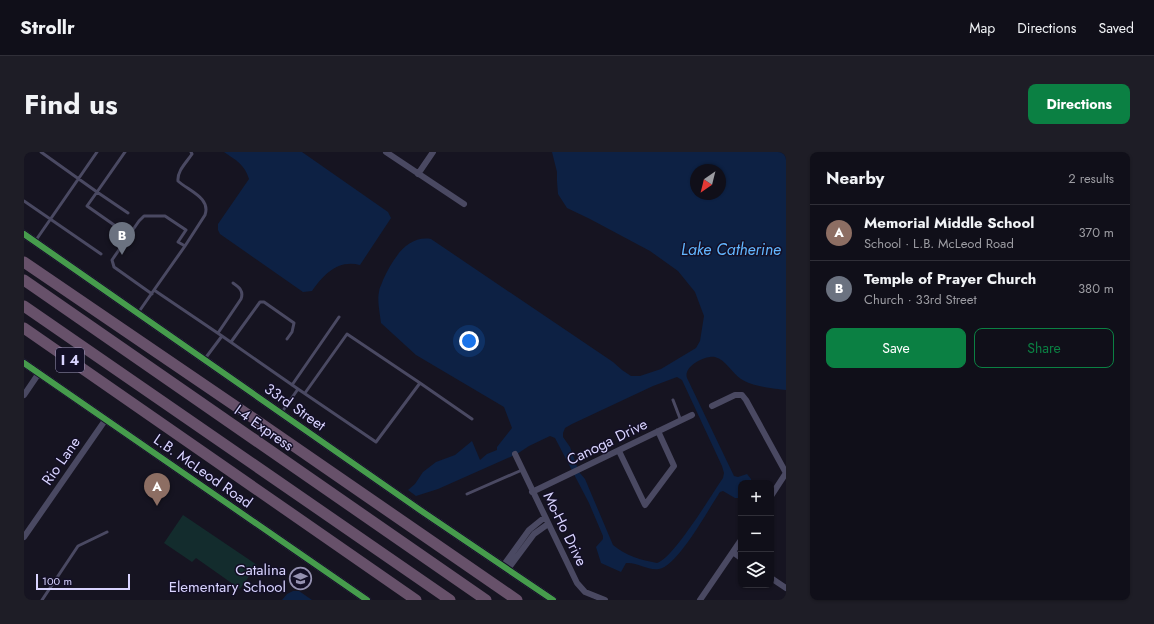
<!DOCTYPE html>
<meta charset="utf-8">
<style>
:root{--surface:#100f19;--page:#1e1d26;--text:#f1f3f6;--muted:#9c9ca2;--line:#302f38;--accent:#0b8043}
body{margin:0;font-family:Jost,sans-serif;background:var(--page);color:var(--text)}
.controls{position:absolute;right:12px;bottom:12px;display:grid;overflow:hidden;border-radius:8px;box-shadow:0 1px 3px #0004}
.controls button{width:36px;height:36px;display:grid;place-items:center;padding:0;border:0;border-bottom:1px solid var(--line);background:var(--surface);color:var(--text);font:20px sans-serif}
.compass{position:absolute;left:666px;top:12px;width:36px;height:36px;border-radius:50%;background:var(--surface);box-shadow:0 1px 3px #0004;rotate:215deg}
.scale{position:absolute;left:12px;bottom:10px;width:94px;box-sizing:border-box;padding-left:4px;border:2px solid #d9d4ff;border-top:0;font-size:11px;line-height:14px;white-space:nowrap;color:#d9d4ff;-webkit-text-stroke:3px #130f26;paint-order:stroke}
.you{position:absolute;left:445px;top:189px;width:14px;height:14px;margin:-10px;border:3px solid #fff;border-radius:50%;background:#1a73e8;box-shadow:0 0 0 6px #1a73e833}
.badge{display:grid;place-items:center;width:26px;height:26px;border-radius:50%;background:var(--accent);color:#fff;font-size:13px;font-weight:700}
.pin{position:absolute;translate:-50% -33px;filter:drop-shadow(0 1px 2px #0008)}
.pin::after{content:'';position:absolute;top:21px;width:14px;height:12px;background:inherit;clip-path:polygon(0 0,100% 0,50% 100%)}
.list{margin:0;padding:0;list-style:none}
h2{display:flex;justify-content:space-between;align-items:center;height:52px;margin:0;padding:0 16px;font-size:17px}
h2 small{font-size:13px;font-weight:400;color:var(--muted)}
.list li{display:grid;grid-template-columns:26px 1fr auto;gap:12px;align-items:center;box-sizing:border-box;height:56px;padding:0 16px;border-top:1px solid var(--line)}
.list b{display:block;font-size:15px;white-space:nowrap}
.list p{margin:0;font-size:13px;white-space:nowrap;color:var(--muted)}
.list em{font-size:13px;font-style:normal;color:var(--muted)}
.actions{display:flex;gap:8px;padding:12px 16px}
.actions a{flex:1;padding:9px 0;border:1px solid var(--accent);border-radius:8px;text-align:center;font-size:14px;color:var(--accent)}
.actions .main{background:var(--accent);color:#fff}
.icon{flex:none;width:22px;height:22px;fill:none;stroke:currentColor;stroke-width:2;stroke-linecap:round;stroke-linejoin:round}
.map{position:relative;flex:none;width:762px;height:448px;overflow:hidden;border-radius:8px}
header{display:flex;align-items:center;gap:24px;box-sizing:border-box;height:56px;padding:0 20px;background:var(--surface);border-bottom:1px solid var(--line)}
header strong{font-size:19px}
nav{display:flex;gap:22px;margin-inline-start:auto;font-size:14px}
.intro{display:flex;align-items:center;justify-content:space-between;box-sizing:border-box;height:96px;padding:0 24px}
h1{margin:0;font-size:28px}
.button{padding:10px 18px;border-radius:8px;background:var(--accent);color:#fff;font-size:14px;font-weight:700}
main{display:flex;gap:24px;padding:0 24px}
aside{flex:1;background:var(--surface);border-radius:8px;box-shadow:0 1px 3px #0004}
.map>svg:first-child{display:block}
.green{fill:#132c2d}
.water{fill:#0d2144;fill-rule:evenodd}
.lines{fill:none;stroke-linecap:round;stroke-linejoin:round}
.service{stroke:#4a4962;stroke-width:3}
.minor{stroke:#4a4962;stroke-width:6}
.tertiary{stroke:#4a4962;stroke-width:8}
.motorway{stroke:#67516a;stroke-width:11}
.cycleway-casing{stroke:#130f26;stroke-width:8}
.cycleway{stroke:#469c4c;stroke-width:6}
.labels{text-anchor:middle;stroke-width:3;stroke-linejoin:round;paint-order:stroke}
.shield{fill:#130f26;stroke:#9e99be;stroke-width:1}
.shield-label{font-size:14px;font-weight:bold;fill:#d9d4ff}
.street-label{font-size:15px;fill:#d9d4ff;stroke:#130f26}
.poi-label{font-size:15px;fill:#d9d4ff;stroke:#130f26;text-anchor:end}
.water-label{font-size:16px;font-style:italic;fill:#62b6ff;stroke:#130f26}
</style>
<header>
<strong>Strollr</strong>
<nav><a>Map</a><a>Directions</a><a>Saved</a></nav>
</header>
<div class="intro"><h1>Find us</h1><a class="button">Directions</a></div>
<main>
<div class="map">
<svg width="762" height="448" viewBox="0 0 762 448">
<rect width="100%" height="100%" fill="#161421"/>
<path class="green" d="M 159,363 L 233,413 L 216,437 L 172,406 L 168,410 L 140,391 Z"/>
<path class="water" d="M 200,0 L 278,0 L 364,60 L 367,66 L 336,113 C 314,107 299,123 288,139 L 279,140 L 196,82 L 194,78 L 194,72 L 225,27 C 221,13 212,8 200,0 Z
M 528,0 L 762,0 L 762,238 C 750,237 727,234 717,227 C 708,221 702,208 691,205 C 682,203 659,214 663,226 L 710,324 L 714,325 L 723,322 L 727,327 L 727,331 L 717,331 L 717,344 L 715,346 L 711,346 L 699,339 L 696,340 C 685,356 654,414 635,417 C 624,419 614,410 602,411 L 597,420 L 577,411 L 572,395 L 579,387 L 579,384 L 565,351 L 531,286 L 526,284 L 505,294 L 493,302 L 414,337 L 392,344 L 384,338 L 391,332 L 399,320 L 412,310 L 431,303 L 448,289 L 456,308 L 463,302 L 473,298 L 473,295 L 488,276 L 480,255 L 392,203 L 357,171 C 356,162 353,148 355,140 C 355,136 358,132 359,128 C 368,109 382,83 407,87 L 589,210 L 598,218 L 607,224 L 616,224 L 637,217 L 672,196 L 676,189 L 680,164 L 671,140 L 654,119 L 626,99 L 566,67 L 543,56 L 534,42 L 533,29 L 533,20 ZM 672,18 L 696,18 L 696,42 L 672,42 ZM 653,225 L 658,228 L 698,314 L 700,321 L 699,326 C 688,342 649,407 633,411 C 617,408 602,404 589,393 L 561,327 L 555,320 L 546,295 L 539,285 L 539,281 L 541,276 L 548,272 L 629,234 Z
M 269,439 L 275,439 L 288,448 L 258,448 L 263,442 Z"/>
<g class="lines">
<path class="service" d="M 17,0 L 73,40 L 101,0
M 0,49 L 77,102
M 93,75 L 63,54 L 73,40 L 104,61
M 12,88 L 73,0
M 161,94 L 181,63 C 187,46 165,39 154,29 C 153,19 162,11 168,2 L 167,0
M 128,142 L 90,115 L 88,108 L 115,69 L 120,64 L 141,64 L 162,78 L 154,90 L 161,94 L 130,138
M 114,161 L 130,138 L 198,184
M 194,181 L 217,147 C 220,139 215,135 209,131
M 207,190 L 236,150 L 240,150 L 270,171 L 268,180 L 263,187
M 180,208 L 198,184 L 274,237 L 258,260
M 268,233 L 315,165
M 274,237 L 352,290 L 396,231 L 448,267
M 281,241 L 323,182 L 396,231
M 649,248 L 657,269
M 443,342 L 498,318
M 18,448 L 54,394 L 83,380"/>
<path class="minor" d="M 362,0 L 440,52
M 394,22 L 409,0
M 0,243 L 15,221
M 688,254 L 711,243 L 718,243 L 722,248 L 762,321
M 595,299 L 621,353 L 650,314 L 634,279
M 491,302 L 553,431 L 561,440 L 581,448
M 508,340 L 668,263
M 747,344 L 762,321
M 0,385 L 82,267
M 709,400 L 717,406
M 479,414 L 505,378 L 521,365
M 484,417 L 510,382 L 524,372
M 747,426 L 762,436
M 676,448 L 717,388"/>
<path class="tertiary" d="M 0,82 L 396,358 L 529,448
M 0,211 L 343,448"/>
<path class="motorway" d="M 0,110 L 229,266 L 493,448
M 0,128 L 462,448
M 0,154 L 426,448
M 0,176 L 392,448"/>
<defs>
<path id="cycleway" d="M 0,82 L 396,358 L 529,448
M 0,211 L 343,448"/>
</defs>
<use href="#cycleway" class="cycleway-casing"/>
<use href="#cycleway" class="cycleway"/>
</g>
<defs>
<symbol id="school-ring" viewBox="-11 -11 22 22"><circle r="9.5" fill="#130f26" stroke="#9591b1" stroke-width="1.5"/><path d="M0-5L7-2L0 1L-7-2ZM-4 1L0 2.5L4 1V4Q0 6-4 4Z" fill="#9591b1"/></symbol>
</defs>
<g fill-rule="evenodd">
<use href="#school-ring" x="264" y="414" width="25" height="25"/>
</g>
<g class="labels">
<rect class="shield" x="32" y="196" width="28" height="24" rx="3"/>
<g class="shield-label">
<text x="46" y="213">I 4</text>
</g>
<g class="street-label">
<text transform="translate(271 255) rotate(35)" y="5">33rd Street</text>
<text transform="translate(240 276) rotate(35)" y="5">I-4 Express</text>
<text transform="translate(583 290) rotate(-26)" y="5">Canoga Drive</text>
<text transform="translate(37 309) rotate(-55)" y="5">Rio Lane</text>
<text transform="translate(179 319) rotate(35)" y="5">L.B. McLeod Road</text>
<text transform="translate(541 377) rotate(64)" y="5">Mo-Ho Drive</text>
</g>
<g class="poi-label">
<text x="262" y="423">Catalina<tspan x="262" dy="17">Elementary School</tspan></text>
</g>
<g class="water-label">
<text x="707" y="103">Lake Catherine</text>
</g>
</g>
</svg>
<div class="controls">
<button>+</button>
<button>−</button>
<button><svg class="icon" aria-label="layers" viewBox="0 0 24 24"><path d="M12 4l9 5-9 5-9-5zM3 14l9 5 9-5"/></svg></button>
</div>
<svg class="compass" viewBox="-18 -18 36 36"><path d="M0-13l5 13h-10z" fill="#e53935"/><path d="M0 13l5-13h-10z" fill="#9c9ca2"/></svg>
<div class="scale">100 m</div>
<div class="you"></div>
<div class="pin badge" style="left:133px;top:354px;background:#8d6e63">A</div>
<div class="pin badge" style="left:98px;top:103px;background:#6b7280">B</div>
</div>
<aside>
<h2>Nearby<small>2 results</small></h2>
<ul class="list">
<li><span class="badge" style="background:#8d6e63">A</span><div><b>Memorial Middle School</b><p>School · L.B. McLeod Road</p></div><em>370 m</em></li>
<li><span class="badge" style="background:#6b7280">B</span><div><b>Temple of Prayer Church</b><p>Church · 33rd Street</p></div><em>380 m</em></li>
</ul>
<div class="actions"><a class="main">Save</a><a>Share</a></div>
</aside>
</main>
